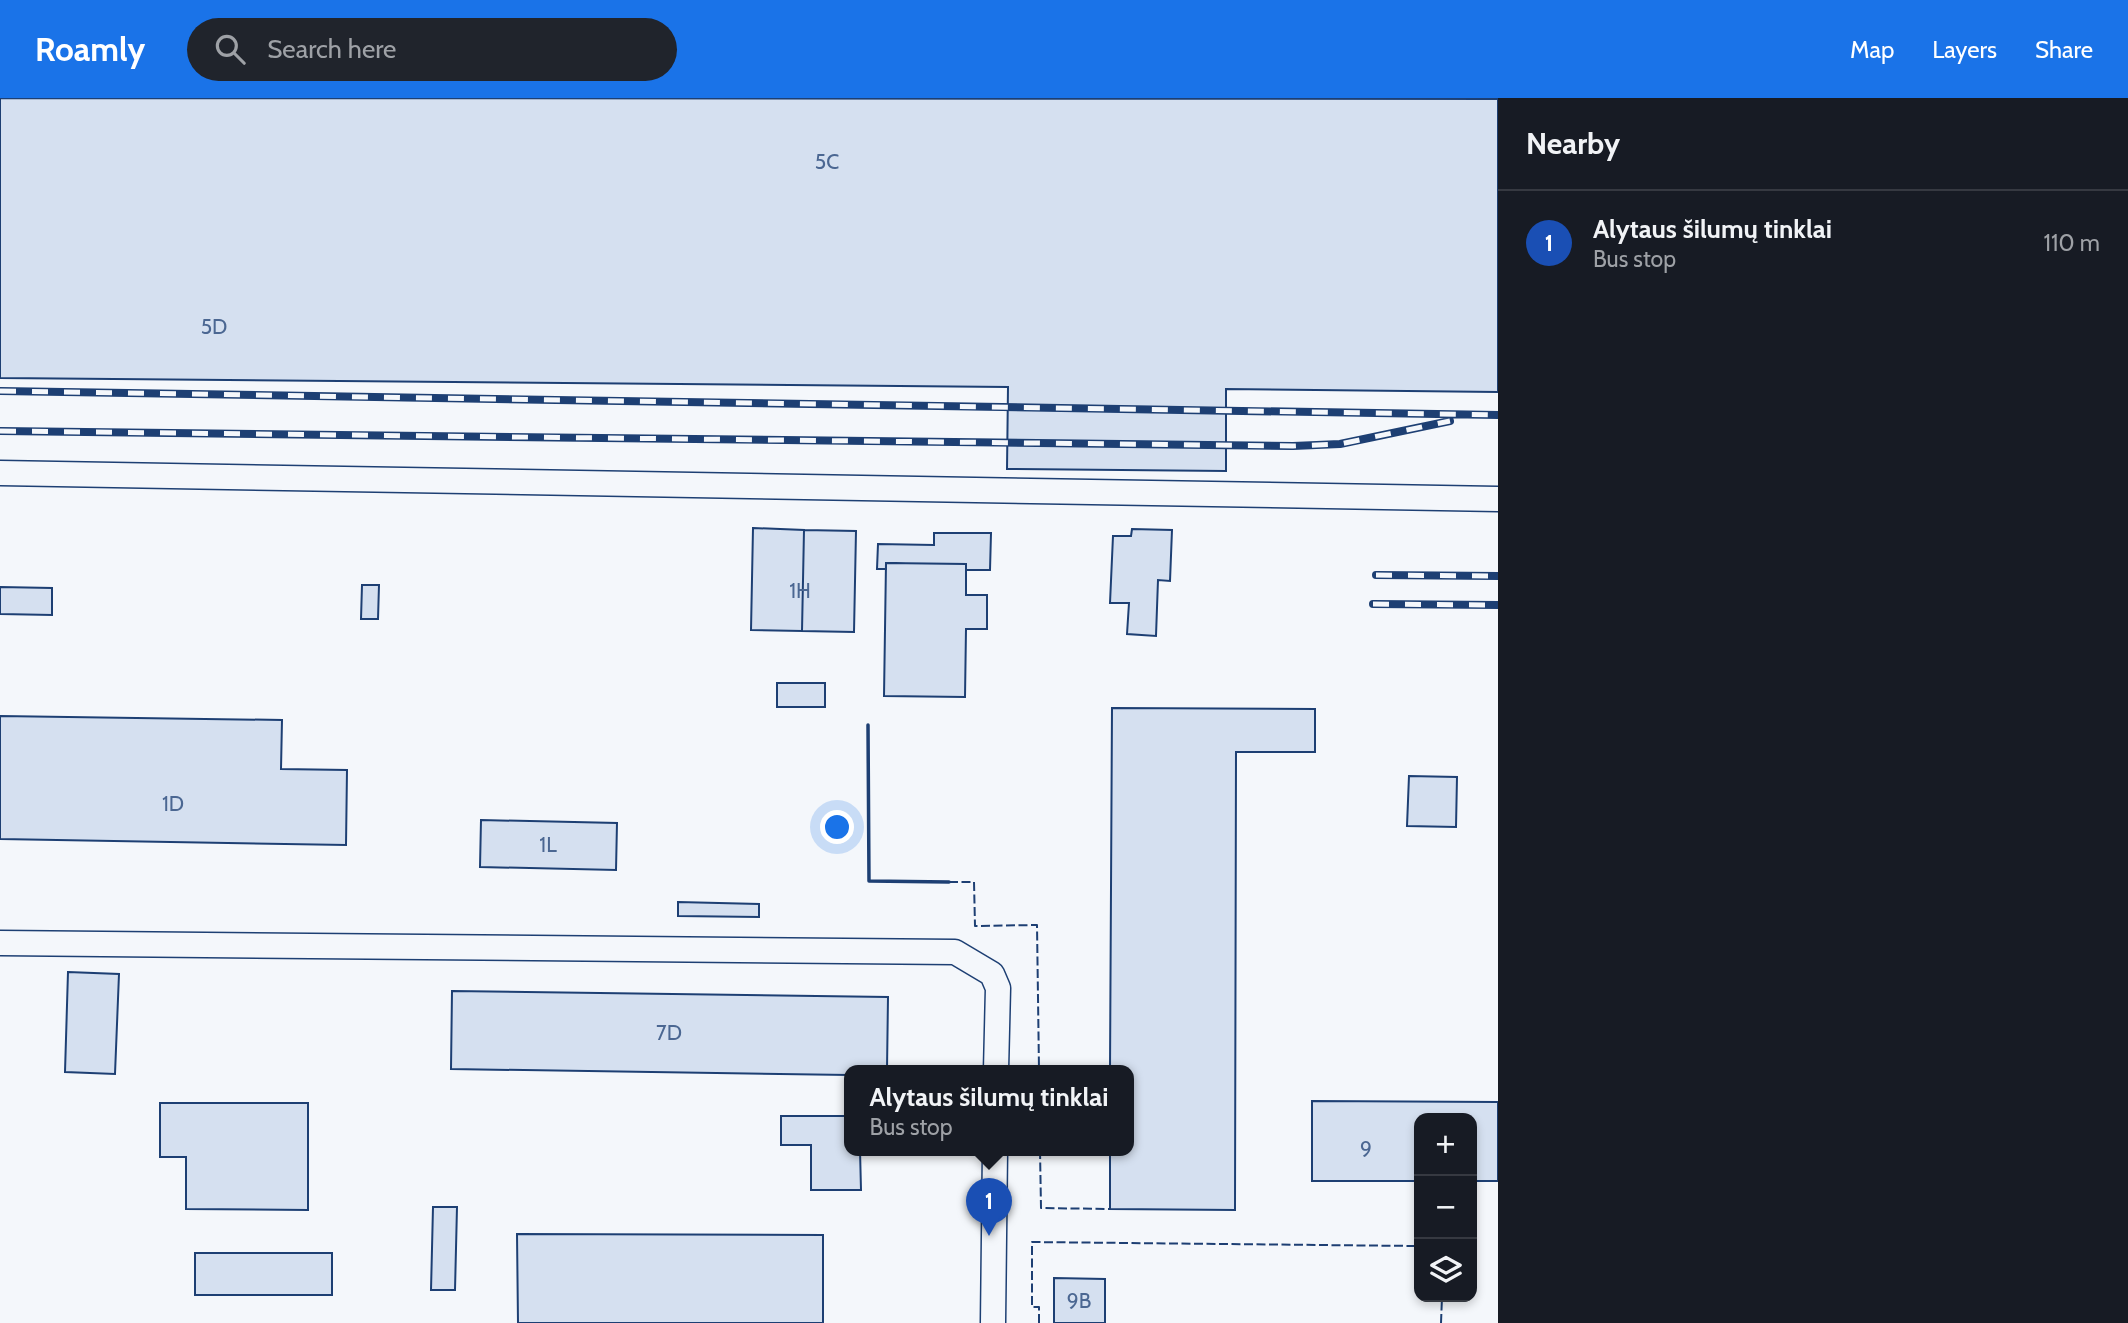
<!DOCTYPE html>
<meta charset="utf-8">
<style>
:root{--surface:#171b24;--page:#20242c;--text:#f1f3f6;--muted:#9ea1a6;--line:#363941;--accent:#1a73e8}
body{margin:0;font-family:Cabin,sans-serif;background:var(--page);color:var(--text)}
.controls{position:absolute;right:21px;bottom:21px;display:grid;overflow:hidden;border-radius:14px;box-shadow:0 4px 10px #0003}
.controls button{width:63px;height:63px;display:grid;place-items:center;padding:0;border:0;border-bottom:2px solid var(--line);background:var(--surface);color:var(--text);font:35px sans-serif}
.you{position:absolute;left:838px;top:730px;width:24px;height:24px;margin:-18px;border:5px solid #fff;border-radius:50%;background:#1a73e8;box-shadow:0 0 0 10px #1a73e833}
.badge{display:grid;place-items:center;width:46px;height:46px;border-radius:50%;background:var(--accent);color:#fff;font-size:23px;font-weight:700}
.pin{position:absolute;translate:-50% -58px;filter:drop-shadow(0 2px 4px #0008)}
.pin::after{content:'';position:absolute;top:37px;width:24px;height:21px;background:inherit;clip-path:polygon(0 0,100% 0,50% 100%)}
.popup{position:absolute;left:844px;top:967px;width:290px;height:91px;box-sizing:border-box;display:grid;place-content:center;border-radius:14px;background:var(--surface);filter:drop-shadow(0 2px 5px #0005);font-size:23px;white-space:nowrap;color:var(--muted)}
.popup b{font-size:26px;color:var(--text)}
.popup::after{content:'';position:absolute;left:50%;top:100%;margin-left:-14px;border:14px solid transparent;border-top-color:var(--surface)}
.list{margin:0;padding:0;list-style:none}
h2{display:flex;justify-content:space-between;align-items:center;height:91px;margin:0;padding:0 28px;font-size:30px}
h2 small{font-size:23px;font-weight:400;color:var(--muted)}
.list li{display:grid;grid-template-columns:46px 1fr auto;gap:21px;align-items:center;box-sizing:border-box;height:105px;padding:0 28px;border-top:2px solid var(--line)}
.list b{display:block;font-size:26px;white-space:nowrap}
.list p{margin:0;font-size:23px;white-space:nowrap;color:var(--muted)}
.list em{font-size:23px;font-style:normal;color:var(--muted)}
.icon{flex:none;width:38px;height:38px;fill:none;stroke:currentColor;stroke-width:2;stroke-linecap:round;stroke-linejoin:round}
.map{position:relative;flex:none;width:1498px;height:1225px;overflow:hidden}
header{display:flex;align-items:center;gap:42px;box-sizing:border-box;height:98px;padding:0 35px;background:var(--accent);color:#fff}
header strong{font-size:33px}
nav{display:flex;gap:38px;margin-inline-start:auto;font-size:24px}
.search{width:490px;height:63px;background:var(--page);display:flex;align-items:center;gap:18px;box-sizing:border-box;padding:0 24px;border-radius:38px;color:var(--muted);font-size:26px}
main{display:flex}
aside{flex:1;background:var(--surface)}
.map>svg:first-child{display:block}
.building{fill:#d5e0f0;stroke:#1d3f73;stroke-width:2}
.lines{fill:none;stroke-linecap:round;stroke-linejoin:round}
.street-casing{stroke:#1d3f73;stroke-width:27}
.street{stroke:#f4f7fb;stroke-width:24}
.rail-casing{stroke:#1d3f73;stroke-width:8}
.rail{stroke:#f4f7fb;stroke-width:5;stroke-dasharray:16;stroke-linecap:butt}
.fence{stroke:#1d3f73;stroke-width:2;stroke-dasharray:9 3.5;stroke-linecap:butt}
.wall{stroke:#1d3f73;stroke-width:3.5}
.labels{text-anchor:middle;stroke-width:5;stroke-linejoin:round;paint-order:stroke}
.number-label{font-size:21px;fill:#4b6792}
</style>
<header>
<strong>Roamly</strong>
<div class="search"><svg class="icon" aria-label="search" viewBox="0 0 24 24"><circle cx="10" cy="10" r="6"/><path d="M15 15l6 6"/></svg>Search here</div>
<nav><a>Map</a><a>Layers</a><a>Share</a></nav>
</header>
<main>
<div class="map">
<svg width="1498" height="1225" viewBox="0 0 1498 1225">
<rect width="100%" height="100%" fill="#f4f7fb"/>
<path class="building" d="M 0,0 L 1498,1 L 1498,294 L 1226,291 L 1226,373 L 1007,371 L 1008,289 L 0,280 Z
M 753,430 L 804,432 L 802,533 L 751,532 Z
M 1132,431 L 1172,432 L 1170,483 L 1158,482 L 1156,538 L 1127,536 L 1129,505 L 1110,505 L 1113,438 L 1131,438 Z
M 804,432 L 856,433 L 854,534 L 802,533 Z
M 934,435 L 991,435 L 990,472 L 966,472 L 966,466 L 886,465 L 886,471 L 877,471 L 878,446 L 934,447 Z
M 886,465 L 966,466 L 966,497 L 987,497 L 987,531 L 966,531 L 965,599 L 884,598 Z
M 362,487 L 379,487 L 378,521 L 361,521 Z
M 0,489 L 52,490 L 52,517 L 0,516 Z
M 777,585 L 825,585 L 825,609 L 777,609 Z
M 1112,610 L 1315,611 L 1315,654 L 1236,654 L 1235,1112 L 1110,1111 L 1110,1052 L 1129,1052 L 1129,972 L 1110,972 Z
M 0,618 L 282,622 L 281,671 L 347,672 L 346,747 L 0,741 Z
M 1409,678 L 1457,679 L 1456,729 L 1407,728 Z
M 481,722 L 617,725 L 616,772 L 480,769 Z
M 678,804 L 759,806 L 759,819 L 678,818 Z
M 68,874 L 119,876 L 115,976 L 65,974 Z
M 452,893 L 888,899 L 887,972 L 849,972 L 849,977 L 451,971 Z
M 1312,1003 L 1498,1004 L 1498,1083 L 1472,1083 L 1472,1020 L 1419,1020 L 1419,1083 L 1312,1083 Z
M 160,1005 L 308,1005 L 308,1112 L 186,1111 L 186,1059 L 160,1059 Z
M 781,1018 L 849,1018 L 849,1052 L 860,1052 L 861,1092 L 811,1092 L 811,1047 L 781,1047 Z
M 433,1109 L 457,1109 L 455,1192 L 431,1192 Z
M 517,1136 L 823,1137 L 823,1225 L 518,1225 Z
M 195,1155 L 332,1155 L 332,1197 L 195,1197 Z
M 1054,1180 L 1105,1181 L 1105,1225 L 1054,1225 Z"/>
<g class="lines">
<defs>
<path id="street" d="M 0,375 L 1498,401
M 0,845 L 955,854 L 992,876 L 998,890 L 996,972
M 993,1225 L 995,1052"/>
</defs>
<use href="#street" class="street-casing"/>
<use href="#street" class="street"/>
<defs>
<path id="rail" d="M 0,293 L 1498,317
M 0,333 L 1293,348 L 1340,346 L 1450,323
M 1376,477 L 1498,478
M 1373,506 L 1498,507"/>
</defs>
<use href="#rail" class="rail-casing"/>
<use href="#rail" class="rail"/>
<path class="fence" d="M 949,784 L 974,784 L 975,828 L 1037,827 L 1039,972
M 1040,1052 L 1041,1110 L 1110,1111
M 1039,1225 L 1039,1209 L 1032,1209 L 1032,1144 L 1415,1148 L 1419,1152
M 1441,1225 L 1442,1199"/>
<path class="wall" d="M 868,627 L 869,783 L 949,784"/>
</g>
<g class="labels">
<g class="number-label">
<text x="827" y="71">5C</text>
<text x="214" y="236">5D</text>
<text x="800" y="500">1H</text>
<text x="173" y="713">1D</text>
<text x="548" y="754">1L</text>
<text x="669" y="942">7D</text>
<text x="1366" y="1058">9</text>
<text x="1079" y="1210">9B</text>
</g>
</g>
</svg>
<div class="controls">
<button>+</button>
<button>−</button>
<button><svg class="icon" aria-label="layers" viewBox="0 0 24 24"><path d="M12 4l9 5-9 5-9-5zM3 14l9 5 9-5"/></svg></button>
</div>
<div class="you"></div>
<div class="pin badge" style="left:989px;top:1138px;background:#1a4fb4">1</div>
<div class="popup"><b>Alytaus šilumų tinklai</b>Bus stop</div>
</div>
<aside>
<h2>Nearby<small></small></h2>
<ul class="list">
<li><span class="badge" style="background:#1a4fb4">1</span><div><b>Alytaus šilumų tinklai</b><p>Bus stop</p></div><em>110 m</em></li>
</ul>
</aside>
</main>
